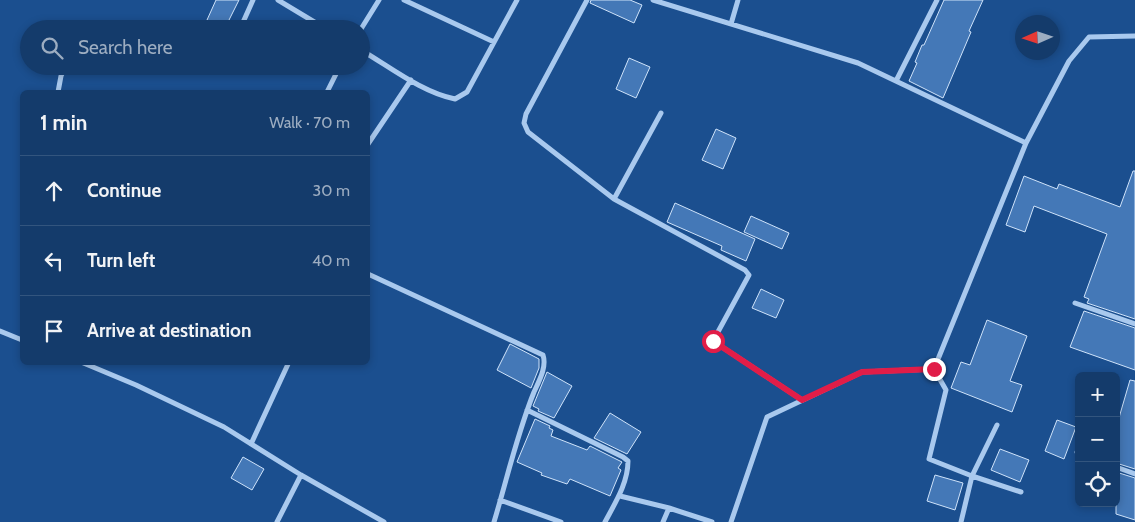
<!DOCTYPE html>
<meta charset="utf-8">
<style>
:root{--surface:#143b6b;--page:#1d4271;--text:#f1f3f6;--muted:#9dadc1;--line:#33557e}
body{margin:0;font-family:Cabin,sans-serif;background:var(--page);color:var(--text)}
.controls{position:absolute;right:15px;bottom:15px;display:grid;overflow:hidden;border-radius:8px;box-shadow:0 2px 8px #0003}
.controls button{width:45px;height:45px;display:grid;place-items:center;padding:0;border:0;border-bottom:1px solid var(--line);background:var(--surface);color:var(--text);font:25px sans-serif}
.compass{position:absolute;left:1015px;top:15px;width:45px;height:45px;border-radius:50%;background:var(--surface);box-shadow:0 2px 8px #0003;rotate:267deg}
.stop{position:absolute;width:15px;height:15px;margin:-11px;border:4px solid #e11d48;border-radius:50%;background:#fff}
.stop.end{background:#e11d48;border-color:#fff;box-shadow:0 1px 5px #0008}
.list{margin:0;padding:0;list-style:none}
h2{display:flex;justify-content:space-between;align-items:center;height:65px;margin:0;padding:0 20px;font-size:21px}
h2 small{font-size:16px;font-weight:400;color:var(--muted)}
.list li{display:grid;grid-template-columns:32px 1fr auto;gap:15px;align-items:center;box-sizing:border-box;height:70px;padding:0 20px;border-top:1px solid var(--line)}
.list b{display:block;font-size:19px;white-space:nowrap}
.list em{font-size:16px;font-style:normal;color:var(--muted)}
.icon{flex:none;width:28px;height:28px;fill:none;stroke:currentColor;stroke-width:2;stroke-linecap:round;stroke-linejoin:round}
.map{position:relative;flex:none;width:1135px;height:522px;overflow:hidden}
.search{position:absolute;background:var(--surface);box-shadow:0 2px 8px #0003;left:20px;top:20px;width:350px;height:55px;display:flex;align-items:center;gap:12px;box-sizing:border-box;padding:0 18px;border-radius:28px;color:var(--muted);font-size:19px}
.panel{position:absolute;background:var(--surface);box-shadow:0 2px 8px #0003;left:20px;top:90px;width:350px;height:275px;border-radius:8px}
.map>svg:first-child{display:block}
.building{fill:#4478b7;stroke:#cfe3fa}
.lines{fill:none;stroke-linecap:round;stroke-linejoin:round}
.minor{stroke:#a9c9ee;stroke-width:5}
.route{stroke:#e11d48;stroke-width:6}
</style>
<div class="map">
<svg width="1135" height="522" viewBox="0 0 1135 522">
<rect width="100%" height="100%" fill="#1b4f8f"/>
<path class="building" d="M 216,0 L 239,0 L 225,28 L 207,20 Z
M 591,0 L 630,0 L 642,5 L 634,23 L 590,3 Z
M 944,0 L 983,0 L 969,31 L 971,32 L 943,98 L 909,81 L 917,63 L 915,62 L 922,45 L 924,45 Z
M 629,58 L 650,67 L 636,98 L 616,89 Z
M 716,129 L 736,138 L 723,169 L 702,160 Z
M 1133,171 L 1135,171 L 1135,319 L 1087,303 L 1089,299 L 1084,297 L 1107,234 L 1034,206 L 1025,232 L 1006,225 L 1024,176 L 1057,189 L 1059,184 L 1120,207 Z
M 675,203 L 755,239 L 746,261 L 721,250 L 722,246 L 667,222 Z
M 751,216 L 789,233 L 782,249 L 744,232 Z
M 761,289 L 784,300 L 776,318 L 752,308 Z
M 1084,311 L 1135,328 L 1135,370 L 1070,347 Z
M 987,320 L 1027,336 L 1010,381 L 1022,385 L 1012,412 L 951,388 L 961,362 L 970,365 Z
M 510,344 L 539,359 L 539,368 L 531,388 L 497,370 Z
M 547,372 L 572,386 L 554,418 L 538,411 L 539,409 L 533,406 Z
M 1130,380 L 1135,381 L 1135,469 L 1116,463 L 1116,428 Z
M 610,413 L 641,432 L 627,454 L 594,438 Z
M 535,419 L 550,426 L 549,428 L 553,430 L 551,436 L 587,450 L 590,446 L 622,462 L 618,468 L 621,470 L 610,496 L 570,479 L 567,484 L 541,475 L 542,473 L 517,462 Z
M 1057,420 L 1076,427 L 1064,459 L 1045,451 Z
M 1000,449 L 1029,460 L 1020,482 L 991,470 Z
M 243,457 L 264,469 L 252,490 L 231,478 Z
M 1116,472 L 1135,478 L 1135,520 L 1116,514 Z
M 935,475 L 963,483 L 955,510 L 927,501 Z"/>
<g class="lines">
<path class="minor" d="M 278,0 L 326,29
M 404,0 L 494,42
M 587,0 L 526,114 L 524,123 L 528,132 L 614,199 L 745,270 L 749,275 L 713,341 L 802,400
M 653,0 L 858,63 L 1026,143
M 731,24 L 738,0
M 240,29 L 253,0
M 361,29 L 379,0
M 361,50 C 390,67 423,93 455,99 L 467,92 L 517,0
M 184,66 L 207,68 L 213,66
M 896,81 L 937,0
M 58,92 L 61,76 L 66,66
M 327,92 L 340,66
M 368,144 L 411,80
M 614,199 L 661,113
M 368,274 L 543,355 C 547,367 539,381 534,392 C 517,434 507,479 494,522
M 1075,303 L 1135,324
M 0,331 L 22,340
M 81,362 L 136,385 L 224,427 L 301,475 L 384,522
M 934,369 L 1026,143 L 1069,61 L 1089,37 L 1135,36
M 934,369 L 946,390 L 929,459 L 972,476 L 961,522
M 527,410 L 623,457 L 628,461 C 628,483 615,503 605,522
M 997,425 L 972,476 L 1021,492
M 251,444 L 289,362
M 1077,452 L 1079,453
M 1116,467 L 1135,474
M 620,496 L 669,508 L 712,522
M 500,500 L 561,522
M 277,522 L 301,475
M 663,522 L 669,508
M 731,522 L 767,417 L 862,372 L 934,369"/>
</g>
<g class="lines">
<path class="route" d="M 713,341 L 802,400 L 862,372 L 934,369"/>
</g>
</svg>
<div class="controls">
<button>+</button>
<button>−</button>
<button><svg class="icon" aria-label="locate" viewBox="0 0 24 24"><circle cx="12" cy="12" r="6"/><path d="M12 2v4M12 18v4M2 12h4M18 12h4"/></svg></button>
</div>
<svg class="compass" viewBox="-18 -18 36 36"><path d="M0-13l5 13h-10z" fill="#e53935"/><path d="M0 13l5-13h-10z" fill="#9dadc1"/></svg>
<div class="stop" style="left:713px;top:341px"></div>
<div class="stop end" style="left:934px;top:369px"></div>
<div class="search"><svg class="icon" aria-label="search" viewBox="0 0 24 24"><circle cx="10" cy="10" r="6"/><path d="M15 15l6 6"/></svg>Search here</div>
<section class="panel">
<h2>1 min<small>Walk · 70 m</small></h2>
<ul class="list">
<li><svg class="icon" aria-label="ahead" viewBox="0 0 24 24"><path d="M12 20V5M6 11l6-6 6 6"/></svg><div><b>Continue</b></div><em>30 m</em></li>
<li><svg class="icon" aria-label="left" viewBox="0 0 24 24"><path d="M17 20v-9H6M10 6l-5 5 5 5"/></svg><div><b>Turn left</b></div><em>40 m</em></li>
<li><svg class="icon" aria-label="arrive" viewBox="0 0 24 24"><path d="M6 21V4h12l-3 4 3 4H6"/></svg><div><b>Arrive at destination</b></div></li>
</ul>
</section>
</div>
